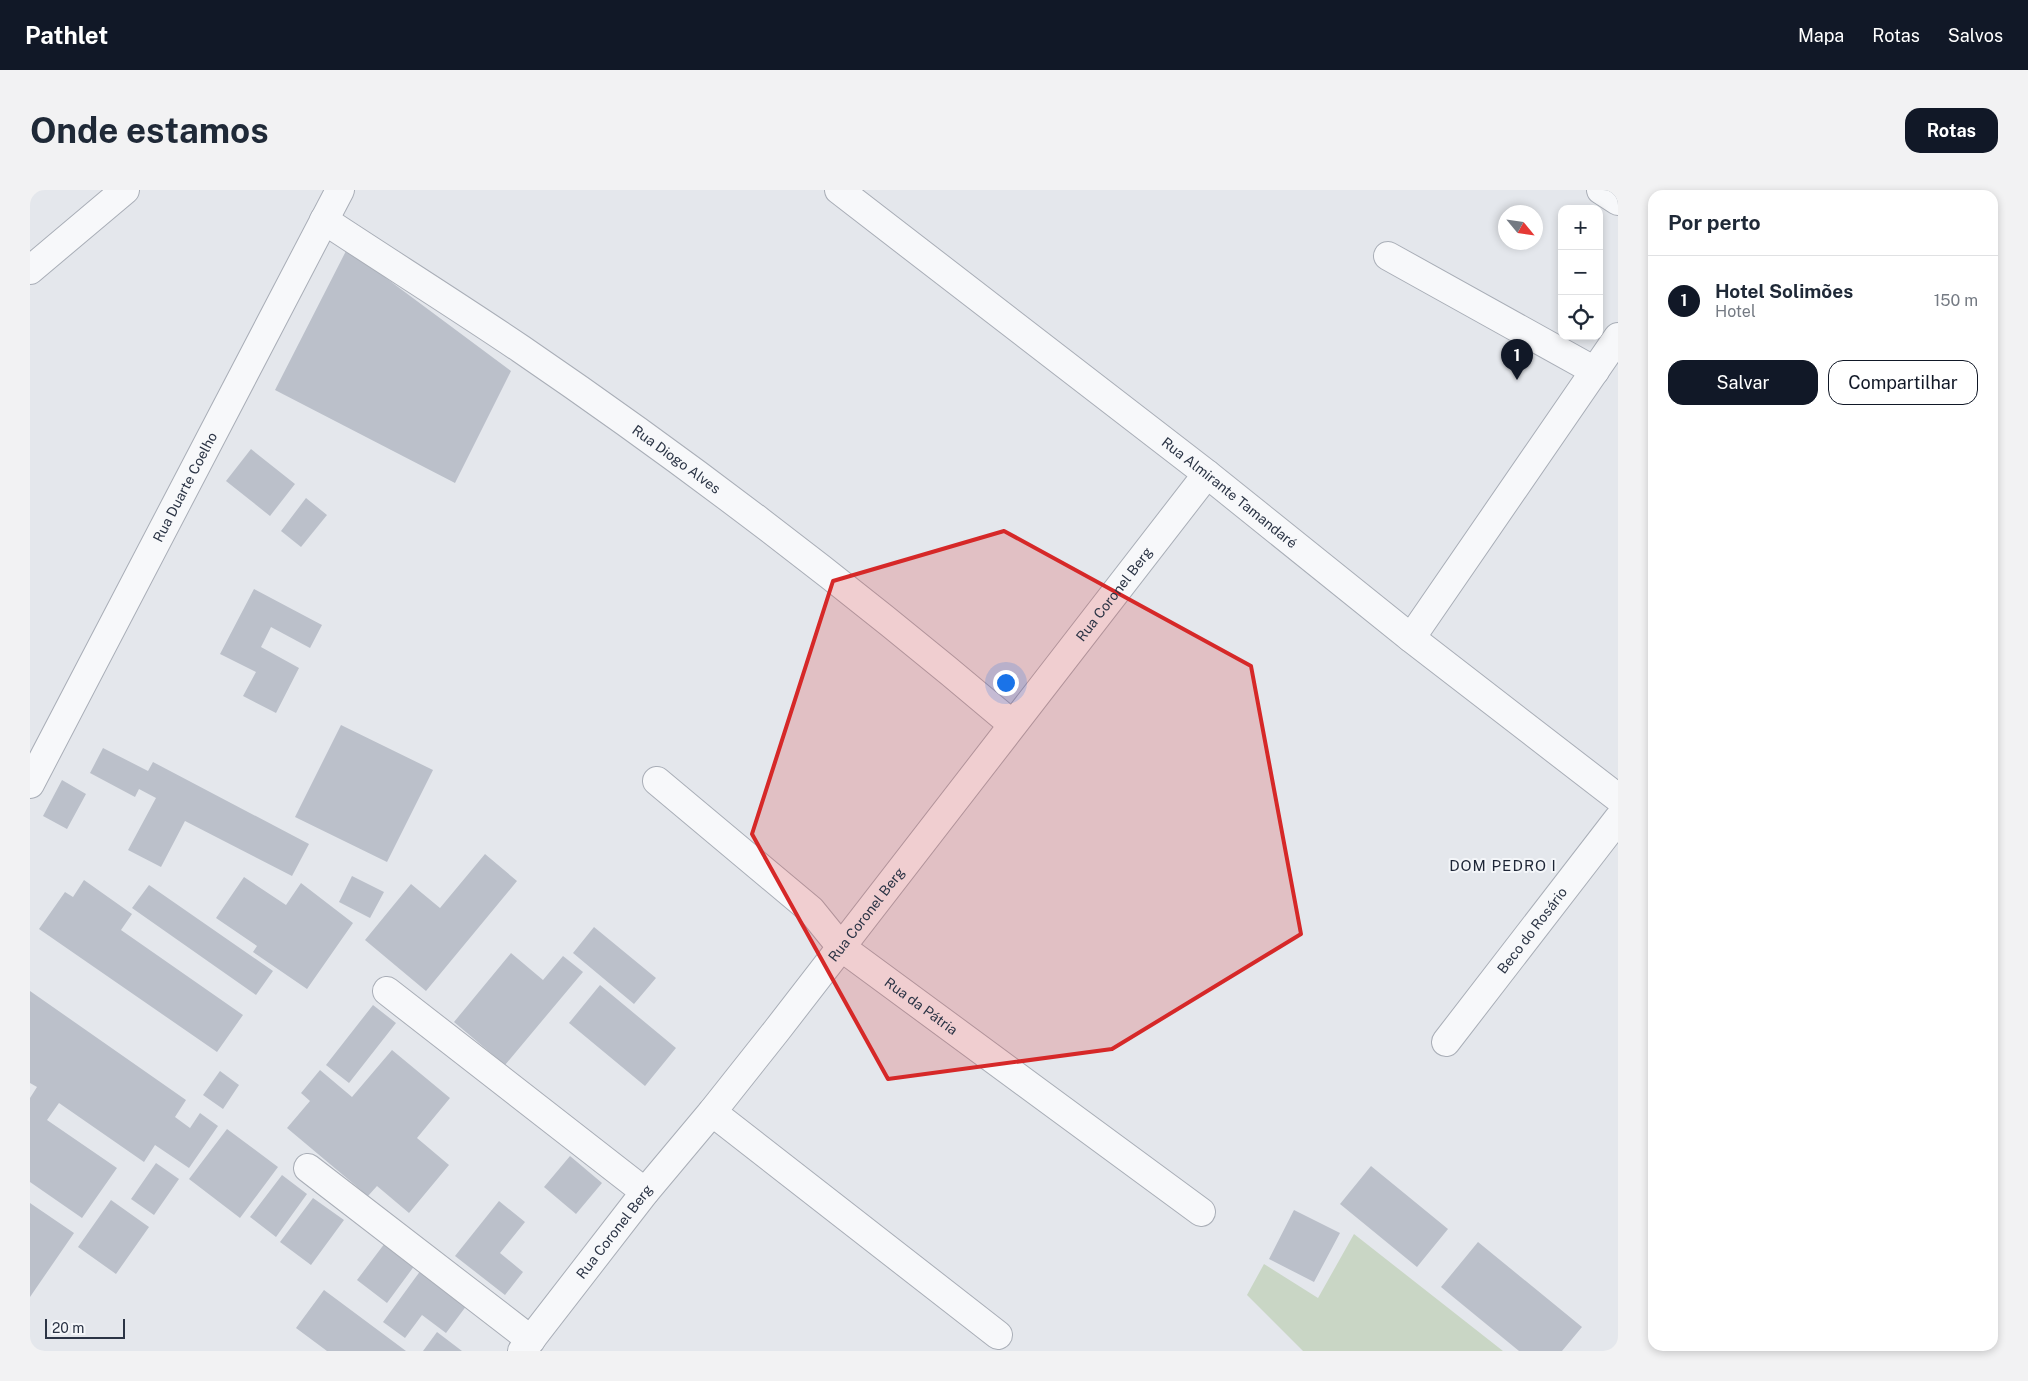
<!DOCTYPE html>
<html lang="pt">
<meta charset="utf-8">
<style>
:root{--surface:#fff;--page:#f2f2f3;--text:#1f2937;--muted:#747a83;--line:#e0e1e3;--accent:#111827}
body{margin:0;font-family:"Public Sans",sans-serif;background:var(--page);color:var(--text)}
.controls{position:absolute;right:15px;top:15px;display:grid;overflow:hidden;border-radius:10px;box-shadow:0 2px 8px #0003}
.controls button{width:45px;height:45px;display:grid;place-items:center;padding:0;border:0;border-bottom:1px solid var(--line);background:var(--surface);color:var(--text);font:25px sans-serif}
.compass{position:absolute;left:1468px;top:15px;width:45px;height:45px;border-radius:50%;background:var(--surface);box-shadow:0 2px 8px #0003;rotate:119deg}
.scale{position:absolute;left:15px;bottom:12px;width:80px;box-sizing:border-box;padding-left:5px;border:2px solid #2b3445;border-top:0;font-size:14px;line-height:18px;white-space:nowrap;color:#2b3445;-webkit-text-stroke:4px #f4f6f9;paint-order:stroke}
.you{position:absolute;left:975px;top:492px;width:18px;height:18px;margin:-12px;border:4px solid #fff;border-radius:50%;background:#1a73e8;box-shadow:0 0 0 8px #1a73e833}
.badge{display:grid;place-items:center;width:32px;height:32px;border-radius:50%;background:var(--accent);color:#fff;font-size:16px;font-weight:700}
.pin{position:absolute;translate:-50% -41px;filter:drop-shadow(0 1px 2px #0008)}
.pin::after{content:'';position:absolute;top:26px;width:18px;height:15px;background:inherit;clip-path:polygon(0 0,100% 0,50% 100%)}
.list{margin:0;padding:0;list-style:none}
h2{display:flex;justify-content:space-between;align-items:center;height:65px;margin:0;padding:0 20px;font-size:21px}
h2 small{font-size:16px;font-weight:400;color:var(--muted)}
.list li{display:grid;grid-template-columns:32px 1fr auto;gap:15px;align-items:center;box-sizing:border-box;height:90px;padding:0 20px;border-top:1px solid var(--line)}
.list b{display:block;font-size:19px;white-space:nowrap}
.list p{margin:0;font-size:16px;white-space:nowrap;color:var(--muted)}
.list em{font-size:16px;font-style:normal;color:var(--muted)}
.actions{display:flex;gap:10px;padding:15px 20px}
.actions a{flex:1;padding:11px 0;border:1px solid var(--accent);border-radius:15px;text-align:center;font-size:18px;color:var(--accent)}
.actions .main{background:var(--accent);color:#fff}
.icon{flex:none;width:28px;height:28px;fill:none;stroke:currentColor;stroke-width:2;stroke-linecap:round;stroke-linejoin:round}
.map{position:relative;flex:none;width:1588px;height:1161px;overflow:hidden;border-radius:15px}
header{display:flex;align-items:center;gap:30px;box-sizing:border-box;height:70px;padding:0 25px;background:var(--accent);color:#fff}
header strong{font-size:24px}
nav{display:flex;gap:28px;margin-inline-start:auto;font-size:18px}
.intro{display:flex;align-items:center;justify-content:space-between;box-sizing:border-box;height:120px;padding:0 30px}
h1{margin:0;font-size:35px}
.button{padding:12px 22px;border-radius:15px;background:var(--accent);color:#fff;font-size:18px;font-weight:700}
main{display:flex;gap:30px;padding:0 30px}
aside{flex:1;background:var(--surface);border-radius:15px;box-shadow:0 2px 8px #0003}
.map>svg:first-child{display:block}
.green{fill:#c9d6c5}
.building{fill:#bbc0ca}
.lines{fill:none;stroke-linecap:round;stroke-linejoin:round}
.minor-casing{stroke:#a9aeb7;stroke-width:30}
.minor{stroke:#f7f8fa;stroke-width:28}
.marked{fill:#d62828;fill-opacity:0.2;stroke:#d62828;stroke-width:4;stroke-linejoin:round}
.labels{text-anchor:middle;stroke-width:4;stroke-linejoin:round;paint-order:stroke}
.street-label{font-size:14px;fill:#2b3445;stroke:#f4f6f9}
.neighbourhood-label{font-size:15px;letter-spacing:1px;fill:#1d2536;stroke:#f4f6f9}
</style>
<header>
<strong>Pathlet</strong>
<nav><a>Mapa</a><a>Rotas</a><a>Salvos</a></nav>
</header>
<div class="intro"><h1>Onde estamos</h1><a class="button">Rotas</a></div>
<main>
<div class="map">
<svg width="1588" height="1161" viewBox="0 0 1588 1161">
<rect width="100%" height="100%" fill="#e4e7ec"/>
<path class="green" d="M 1324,1044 L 1473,1161 L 1273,1161 L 1217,1105 L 1234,1074 L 1288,1108 Z"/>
<path class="building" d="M 317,59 L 481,181 L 425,293 L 245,200 Z
M 221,259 L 265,294 L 240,326 L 196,291 Z
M 276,308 L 297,325 L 271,357 L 251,341 Z
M 224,399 L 292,435 L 280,458 L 241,437 L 231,457 L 269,478 L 246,523 L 213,506 L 226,482 L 190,464 Z
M 311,535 L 403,580 L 357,672 L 265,627 Z
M 73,558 L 118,581 L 123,572 L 279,654 L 262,686 L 155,631 L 131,677 L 98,660 L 126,608 L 109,599 L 105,607 L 60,583 Z
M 32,590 L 56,604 L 37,639 L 13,626 Z
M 455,664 L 487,691 L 396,801 L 335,750 L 381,694 L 410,718 Z
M 322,686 L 354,702 L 340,728 L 309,712 Z
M 214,687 L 256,715 L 271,693 L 323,733 L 277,799 L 223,762 L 227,756 L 186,728 Z
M 54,690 L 102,724 L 91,740 L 213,825 L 187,862 L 9,739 L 35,702 L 43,707 Z
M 119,695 L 243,781 L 226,805 L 102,718 Z
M 564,737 L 626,788 L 604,814 L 543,763 Z
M 481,763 L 513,790 L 533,766 L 553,782 L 475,875 L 424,832 Z
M 570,795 L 646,858 L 615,896 L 539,833 Z
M 0,801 L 156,910 L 145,927 L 160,938 L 170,923 L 188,936 L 159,978 L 125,955 L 114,972 L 29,913 L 17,930 L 87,978 L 52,1028 L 0,992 L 0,908 L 7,897 L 0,893 Z
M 343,815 L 366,833 L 319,893 L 296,875 Z
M 362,860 L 420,908 L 387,948 L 419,975 L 379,1023 L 347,996 L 338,1006 L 257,938 L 280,911 L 271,903 L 290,880 L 322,907 Z
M 190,881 L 209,895 L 193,919 L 173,905 Z
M 197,939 L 248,977 L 210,1028 L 159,989 Z
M 540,966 L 572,993 L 546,1024 L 514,997 Z
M 126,973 L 149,989 L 124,1025 L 101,1009 Z
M 1341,976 L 1418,1039 L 1387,1077 L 1310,1014 Z
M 252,985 L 277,1004 L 246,1047 L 220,1027 Z
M 283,1008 L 314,1030 L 281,1075 L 250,1052 Z
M 81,1010 L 119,1037 L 86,1084 L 48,1057 Z
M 469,1011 L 495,1032 L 470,1063 L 493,1082 L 475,1105 L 425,1066 Z
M 0,1013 L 44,1043 L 0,1107 Z
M 1264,1020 L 1310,1043 L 1284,1092 L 1239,1069 Z
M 1448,1052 L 1552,1137 L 1532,1161 L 1489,1161 L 1411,1097 Z
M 355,1053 L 385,1075 L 357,1113 L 327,1090 Z
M 391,1080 L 437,1115 L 416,1143 L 392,1125 L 375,1148 L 353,1132 Z
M 294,1100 L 376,1161 L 297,1161 L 266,1138 Z
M 407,1142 L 432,1161 L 393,1161 Z"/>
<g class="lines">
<defs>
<g id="minor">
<path id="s1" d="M 809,0 L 1177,284 L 1381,448 L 1588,608"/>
<path d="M 1571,0 L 1588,11"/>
<path id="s2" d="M 294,30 C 359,73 426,115 491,159 C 661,275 825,401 982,534"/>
<path d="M 1358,66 L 1565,181"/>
<path d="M 0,80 L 95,0"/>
<path d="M 1381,448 L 1588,147"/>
<path id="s3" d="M 627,591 L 781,720 L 811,757 L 1171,1022"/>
<path id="s4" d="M 0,594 L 310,0"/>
<path d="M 357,801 L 615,1002"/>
<path id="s5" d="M 1416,852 L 1588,629"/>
<path d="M 682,922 L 968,1145"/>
<path d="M 278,978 L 501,1150"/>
<path id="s6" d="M 492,1161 L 615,1002 L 682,922 L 747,840 L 1177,284"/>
</g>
</defs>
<use href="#minor" class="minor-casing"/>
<use href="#minor" class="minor"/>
</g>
<path class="marked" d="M 974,341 L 1221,476 L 1271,744 L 1082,859 L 858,889 L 722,644 L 803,391 Z"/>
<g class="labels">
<g class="street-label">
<text dy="5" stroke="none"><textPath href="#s2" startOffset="426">Rua Diogo Alves</textPath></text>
<text dy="5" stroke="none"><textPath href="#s4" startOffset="335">Rua Duarte Coelho</textPath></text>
<text dy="5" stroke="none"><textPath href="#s1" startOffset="494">Rua Almirante Tamandaré</textPath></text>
<text dy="5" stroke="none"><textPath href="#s6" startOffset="961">Rua Coronel Berg</textPath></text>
<text dy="5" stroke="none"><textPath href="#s6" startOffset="556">Rua Coronel Berg</textPath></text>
<text dy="5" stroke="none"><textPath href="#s5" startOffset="141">Beco do Rosário</textPath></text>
<text dy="5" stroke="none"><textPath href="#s3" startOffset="348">Rua da Pátria</textPath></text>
<text dy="5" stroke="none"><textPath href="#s6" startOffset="151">Rua Coronel Berg</textPath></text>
</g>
<g class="neighbourhood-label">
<text x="1473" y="681">DOM PEDRO I</text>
</g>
</g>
</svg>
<div class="controls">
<button>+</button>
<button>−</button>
<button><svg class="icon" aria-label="locate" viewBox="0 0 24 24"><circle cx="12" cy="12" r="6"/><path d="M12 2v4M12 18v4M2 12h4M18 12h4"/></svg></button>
</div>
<svg class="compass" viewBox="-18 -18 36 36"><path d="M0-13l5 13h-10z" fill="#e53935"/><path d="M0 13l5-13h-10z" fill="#747a83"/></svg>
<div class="scale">20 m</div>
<div class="you"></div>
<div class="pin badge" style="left:1487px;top:190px">1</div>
</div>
<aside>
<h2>Por perto<small></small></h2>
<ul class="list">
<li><span class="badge">1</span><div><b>Hotel Solimões</b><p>Hotel</p></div><em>150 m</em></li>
</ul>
<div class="actions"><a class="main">Salvar</a><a>Compartilhar</a></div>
</aside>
</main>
